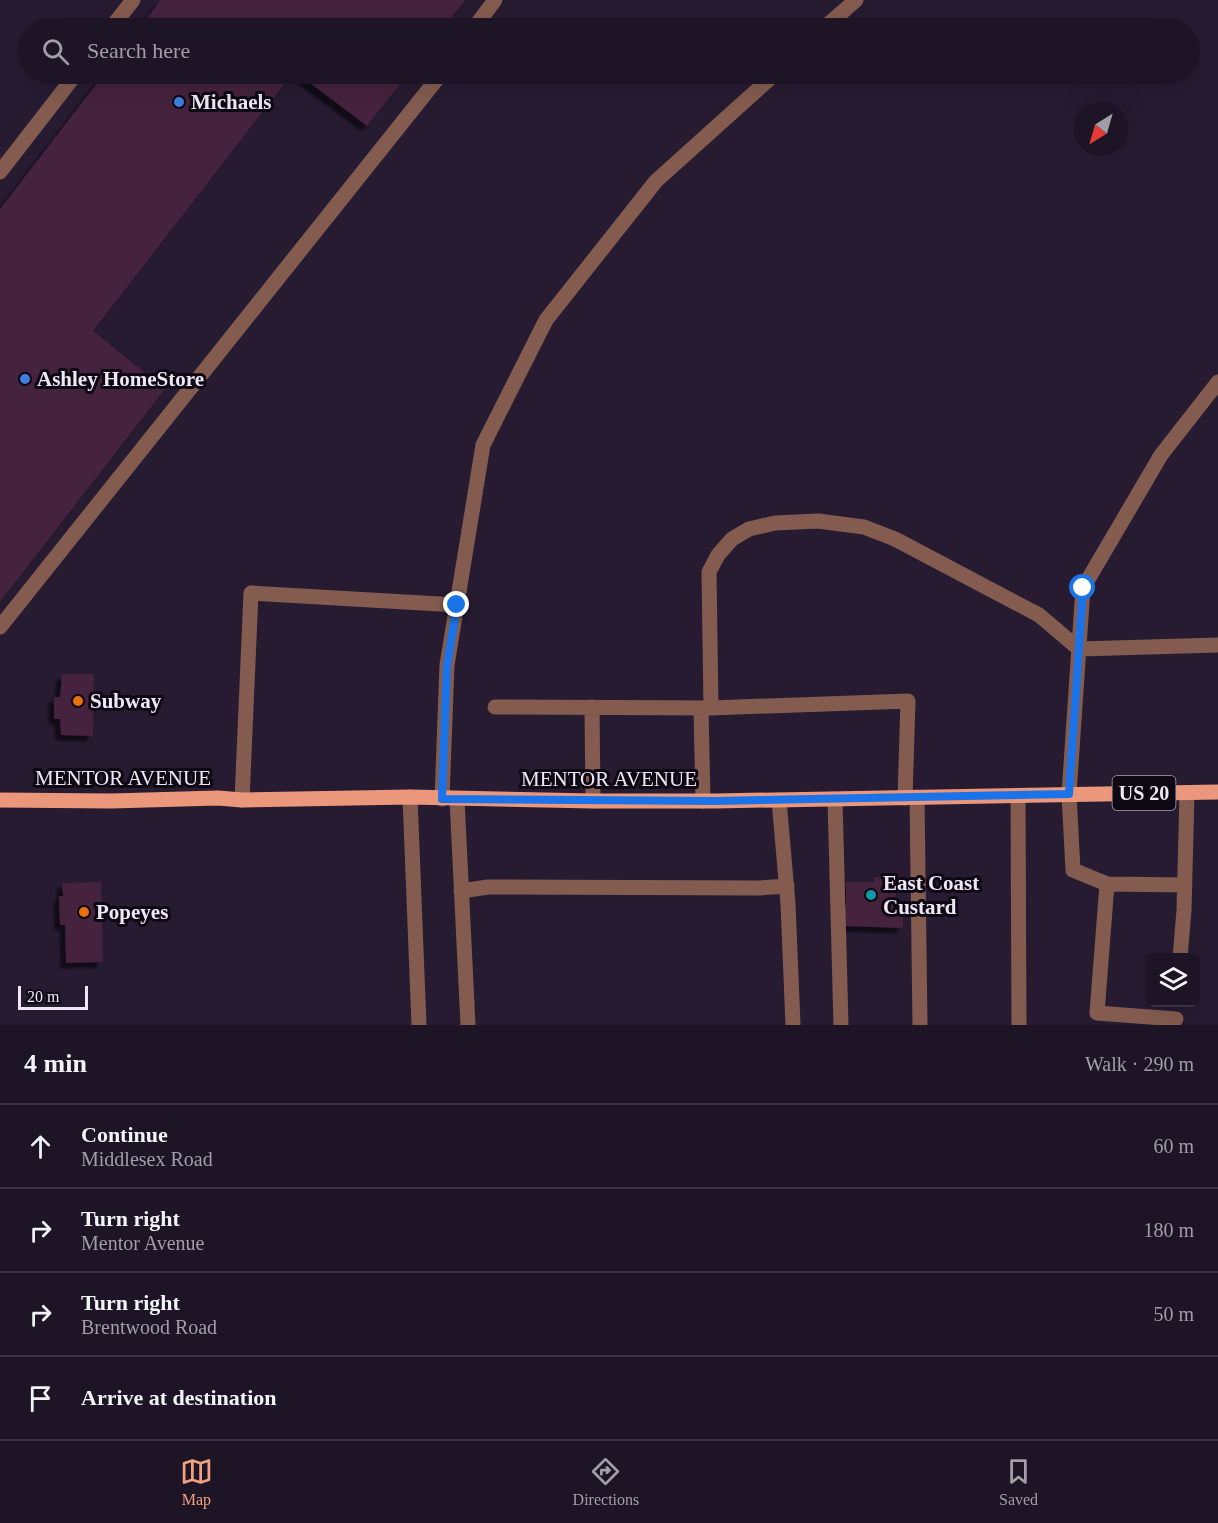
<!DOCTYPE html>
<meta charset="utf-8">
<style>
:root{--surface:#1d1426;--page:#251d2e;--text:#f1f3f6;--muted:#a09ea7;--line:#3b3343;--accent:#f2a17e}
body{margin:0;font-family:Georgia,serif;background:var(--page);color:var(--text)}
.controls{position:absolute;right:18px;bottom:18px;display:grid;overflow:hidden;border-radius:9px;box-shadow:0 6px 24px #0002}
.controls button{width:54px;height:54px;display:grid;place-items:center;padding:0;border:0;border-bottom:2px solid var(--line);background:var(--surface);color:var(--text);font:30px sans-serif}
.compass{position:absolute;left:1074px;top:102px;width:54px;height:54px;border-radius:50%;background:var(--surface);box-shadow:0 6px 24px #0002;rotate:217deg}
.scale{position:absolute;left:18px;bottom:15px;width:70px;box-sizing:border-box;padding-left:6px;border:3px solid #eee7f7;border-top:0;font-size:16px;line-height:21px;white-space:nowrap;color:#eee7f7;-webkit-text-stroke:4px #0d0812;paint-order:stroke}
.stop{position:absolute;width:18px;height:18px;margin:-14px;border:4px solid #1a73e8;border-radius:50%;background:#fff}
.stop.end{background:#1a73e8;border-color:#fff;box-shadow:0 2px 6px #0008}
.list{margin:0;padding:0;list-style:none}
h2{display:flex;justify-content:space-between;align-items:center;height:78px;margin:0;padding:0 24px;font-size:26px}
h2 small{font-size:20px;font-weight:400;color:var(--muted)}
.list li{display:grid;grid-template-columns:39px 1fr auto;gap:18px;align-items:center;box-sizing:border-box;height:84px;padding:0 24px;border-top:2px solid var(--line)}
.list b{display:block;font-size:22px;white-space:nowrap}
.list p{margin:0;font-size:20px;white-space:nowrap;color:var(--muted)}
.list em{font-size:20px;font-style:normal;color:var(--muted)}
.icon{flex:none;width:33px;height:33px;fill:none;stroke:currentColor;stroke-width:2;stroke-linecap:round;stroke-linejoin:round}
.map{position:relative;flex:none;width:1218px;height:1025px;overflow:hidden}
.search{position:absolute;background:var(--surface);box-shadow:0 6px 24px #0002;left:18px;right:18px;top:18px;height:66px;display:flex;align-items:center;gap:15px;box-sizing:border-box;padding:0 21px;border-radius:33px;color:var(--muted);font-size:22px}
.sheet{height:414px;background:var(--surface)}
nav{display:flex;justify-content:space-around;align-items:center;box-sizing:border-box;height:84px;border-top:2px solid var(--line);background:var(--surface);font-size:16px;color:var(--muted)}
nav a{display:grid;justify-items:center;gap:3px}
nav .on{color:var(--accent)}
.map>svg:first-child{display:block}
.building{fill:#44223d;filter:url(#shadow)}
.lines{fill:none;stroke-linecap:round;stroke-linejoin:round}
.minor{stroke:#845c4f;stroke-width:15}
.major{stroke:#ea977c;stroke-width:15}
.route{stroke:#1a73e8;stroke-width:8}
.shop-dot{fill:#3f7fe0;stroke:#0d0812;stroke-width:2}
.food-dot{fill:#e8710a;stroke:#0d0812;stroke-width:2}
.culture-dot{fill:#0f9aa8;stroke:#0d0812;stroke-width:2}
.labels{text-anchor:middle;stroke-width:6;stroke-linejoin:round;paint-order:stroke}
.shield{fill:#0d0812;stroke:#aaa4b2;stroke-width:1.5}
.shield-label{font-size:20px;font-weight:bold;fill:#eee7f7}
.poi-label{font-size:21px;font-weight:bold;fill:#eee7f7;stroke:#0d0812;text-anchor:start}
.street-label{font-size:21px;fill:#eee7f7;stroke:#0d0812}
</style>
<div class="map">
<svg width="1218" height="1025" viewBox="0 0 1218 1025">
<defs>
<filter id="shadow"><feDropShadow dx="-5.5" dy="5.5" stdDeviation="1.5" flood-color="#0009"/></filter>
</defs>
<rect width="100%" height="100%" fill="#271b32"/>
<path class="building" d="M 161,0 L 465,0 L 443,28 L 139,28 Z
M 104,74 L 292,74 L 93,331 L 165,389 L 0,602 L 0,209 Z
M 298,74 L 408,74 L 367,126 Z
M 62,674 L 94,674 L 93,736 L 61,735 L 60,719 L 54,719 L 54,697 L 60,697 Z
M 874,877 L 891,877 L 891,886 L 896,886 L 895,916 L 903,916 L 903,928 L 844,926 L 841,905 L 846,905 L 846,882 L 874,882 Z
M 101,882 L 103,962 L 66,963 L 65,925 L 60,925 L 59,896 L 63,896 L 62,883 Z"/>
<g class="lines">
<path class="minor" d="M 111,28 L 133,0
M 474,28 L 495,0
M 824,28 L 856,0
M 0,172 L 76,74
M 0,627 L 441,74
M 495,707 L 711,708 L 908,701 L 905,798
M 592,707 L 593,801
M 701,708 L 703,801
M 711,708 L 709,572 L 718,555 L 732,539 L 749,529 L 775,523 L 818,521 L 864,527 L 895,539 L 1039,615 L 1079,649 L 1218,645
M 1018,796 L 1019,1025
M 410,797 L 419,1025
M 917,797 L 920,1025
M 442,799 L 447,665 L 483,445 L 546,320 L 656,181 L 775,74
M 457,799 L 468,1025
M 835,799 L 841,1025
M 242,800 L 251,593 L 457,605
M 779,800 L 788,904 L 793,1025
M 1107,884 L 1185,885
M 461,891 L 488,887 L 760,888 L 787,886
M 1180,958 L 1184,910 L 1187,793
M 1176,1019 L 1097,1013 L 1107,884 L 1073,870 L 1069,794 L 1083,588 L 1161,455 L 1218,382"/>
<path class="major" d="M 0,800 L 111,801 L 218,798 L 242,800 L 410,797 L 593,801 L 715,801 L 1218,792"/>
</g>
<g class="lines">
<path class="route" d="M 457,605 L 447,665 L 442,799 L 715,801 L 1069,794 L 1083,588"/>
</g>
<g class="shop-dot">
<circle cx="179" cy="102" r="6"/>
<circle cx="25" cy="379" r="6"/>
</g>
<g class="food-dot">
<circle cx="78" cy="701" r="6"/>
<circle cx="84" cy="912" r="6"/>
</g>
<circle class="culture-dot" cx="871" cy="895" r="6"/>
<g class="labels">
<rect class="shield" x="1112.5" y="776" width="63" height="34" rx="4.5"/>
<g class="shield-label">
<text x="1144" y="800">US 20</text>
</g>
<g class="poi-label">
<text x="191" y="109">Michaels</text>
<text x="37" y="386">Ashley HomeStore</text>
<text x="90" y="708">Subway</text>
<text x="883" y="890">East Coast<tspan x="883" dy="24">Custard</tspan></text>
<text x="96" y="919">Popeyes</text>
</g>
<g class="street-label">
<text x="123" y="785">MENTOR AVENUE</text>
<text x="609" y="786">MENTOR AVENUE</text>
</g>
</g>
</svg>
<div class="controls">
<button><svg class="icon" aria-label="layers" viewBox="0 0 24 24"><path d="M12 4l9 5-9 5-9-5zM3 14l9 5 9-5"/></svg></button>
</div>
<svg class="compass" viewBox="-18 -18 36 36"><path d="M0-13l5 13h-10z" fill="#e53935"/><path d="M0 13l5-13h-10z" fill="#a09ea7"/></svg>
<div class="scale">20 m</div>
<div class="stop" style="left:1083px;top:588px"></div>
<div class="stop end" style="left:457px;top:605px"></div>
<div class="search"><svg class="icon" aria-label="search" viewBox="0 0 24 24"><circle cx="10" cy="10" r="6"/><path d="M15 15l6 6"/></svg>Search here</div>
</div>
<section class="sheet">
<h2>4 min<small>Walk · 290 m</small></h2>
<ul class="list">
<li><svg class="icon" aria-label="ahead" viewBox="0 0 24 24"><path d="M12 20V5M6 11l6-6 6 6"/></svg><div><b>Continue</b><p>Middlesex Road</p></div><em>60 m</em></li>
<li><svg class="icon" aria-label="right" viewBox="0 0 24 24"><path d="M7 20v-9h11M14 6l5 5-5 5"/></svg><div><b>Turn right</b><p>Mentor Avenue</p></div><em>180 m</em></li>
<li><svg class="icon" aria-label="right" viewBox="0 0 24 24"><path d="M7 20v-9h11M14 6l5 5-5 5"/></svg><div><b>Turn right</b><p>Brentwood Road</p></div><em>50 m</em></li>
<li><svg class="icon" aria-label="arrive" viewBox="0 0 24 24"><path d="M6 21V4h12l-3 4 3 4H6"/></svg><div><b>Arrive at destination</b></div></li>
</ul>
</section>
<nav>
<a class="on"><svg class="icon" aria-label="map" viewBox="0 0 24 24"><path d="M3 6l6-2 6 2 6-2v14l-6 2-6-2-6 2zM9 4v14M15 6v14"/></svg>Map</a>
<a><svg class="icon" aria-label="directions" viewBox="0 0 24 24"><path d="M12 3l9 9-9 9-9-9zM9 14v-3h6M13 9l2 2-2 2"/></svg>Directions</a>
<a><svg class="icon" aria-label="saved" viewBox="0 0 24 24"><path d="M7 4h10v16l-5-4-5 4z"/></svg>Saved</a>
</nav>
